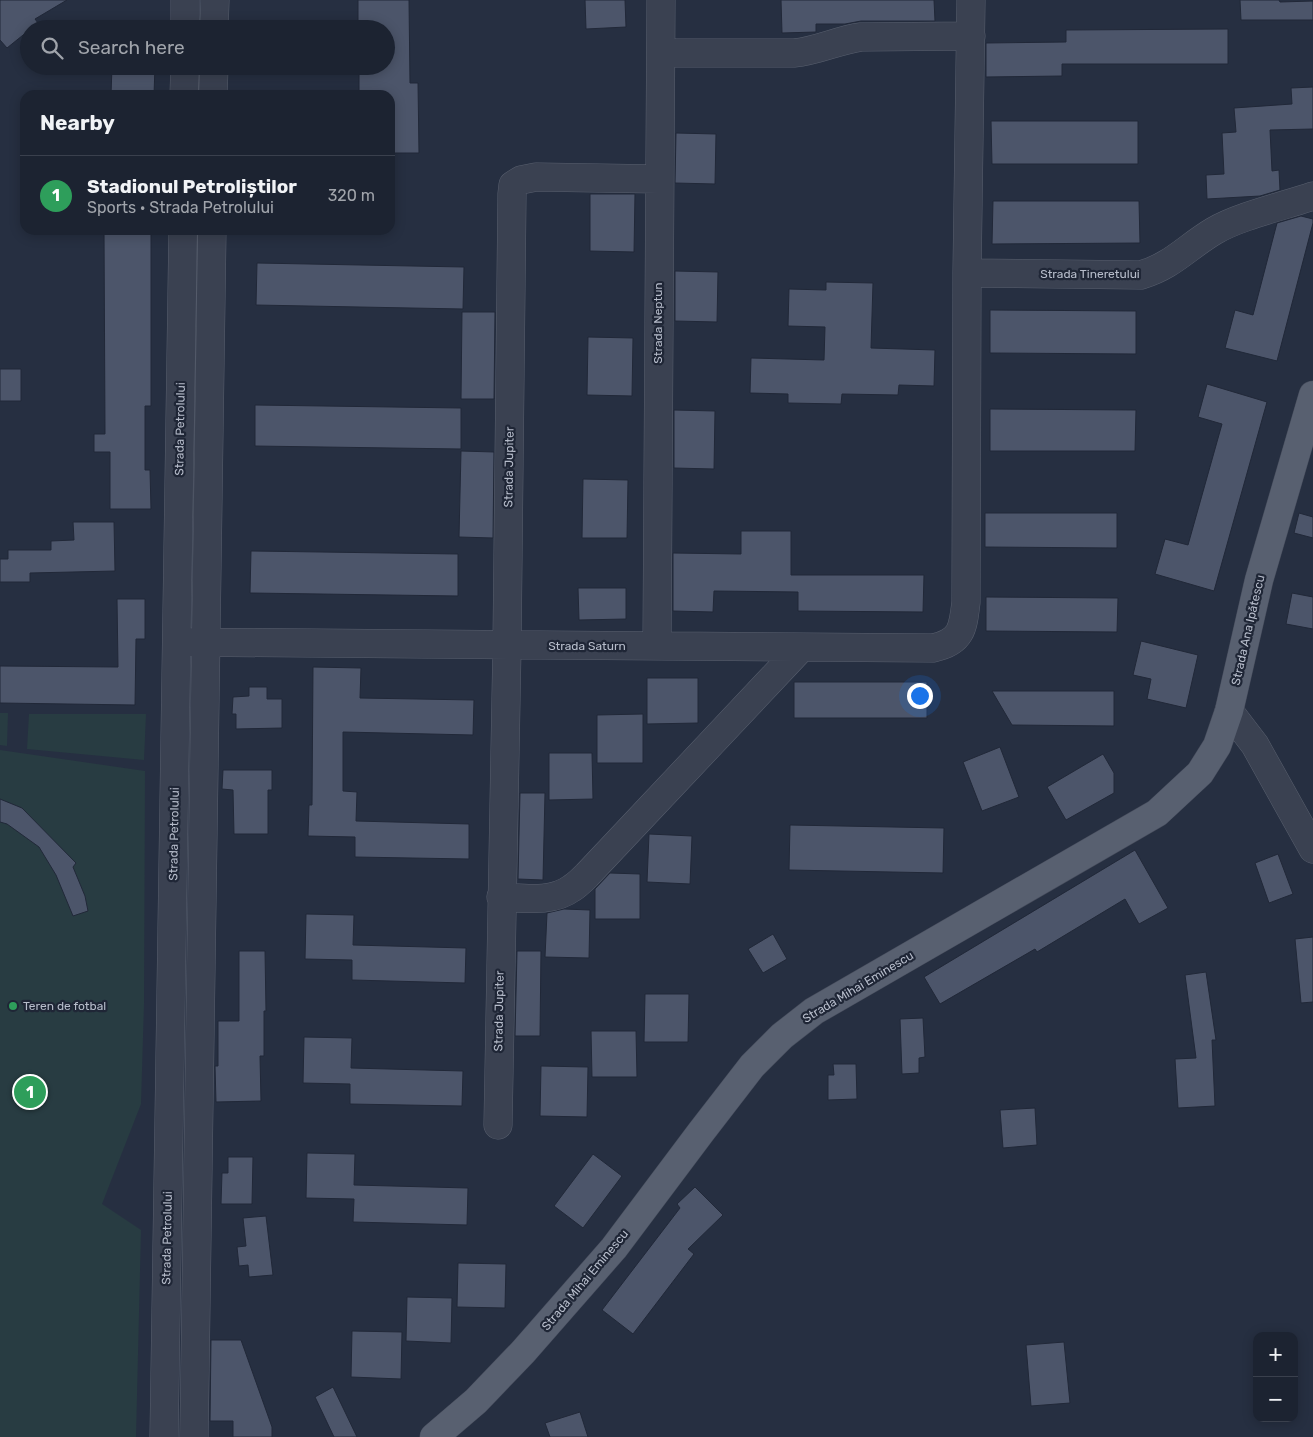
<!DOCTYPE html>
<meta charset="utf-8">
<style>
:root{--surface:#1c2331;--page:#292f3d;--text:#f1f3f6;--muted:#a0a4ab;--line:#3a404d;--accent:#d93025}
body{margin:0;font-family:Rubik,sans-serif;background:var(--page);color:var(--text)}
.controls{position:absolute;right:15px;bottom:15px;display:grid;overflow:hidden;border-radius:10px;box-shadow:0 2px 12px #0003}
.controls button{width:45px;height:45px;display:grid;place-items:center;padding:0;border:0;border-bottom:1px solid var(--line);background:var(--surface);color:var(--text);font:25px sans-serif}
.you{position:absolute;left:919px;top:695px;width:18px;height:18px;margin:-12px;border:4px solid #fff;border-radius:50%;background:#1a73e8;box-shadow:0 0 0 8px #1a73e833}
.badge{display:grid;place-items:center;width:32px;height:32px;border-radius:50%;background:var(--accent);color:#fff;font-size:16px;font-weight:700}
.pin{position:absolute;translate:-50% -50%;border:2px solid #fff;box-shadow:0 1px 5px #0006}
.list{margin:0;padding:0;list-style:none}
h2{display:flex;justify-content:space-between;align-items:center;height:65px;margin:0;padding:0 20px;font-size:21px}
h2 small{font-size:16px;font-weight:400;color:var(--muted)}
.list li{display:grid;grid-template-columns:32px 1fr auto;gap:15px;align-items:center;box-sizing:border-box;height:80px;padding:0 20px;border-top:1px solid var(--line)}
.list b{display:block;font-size:19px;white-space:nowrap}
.list p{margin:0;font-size:16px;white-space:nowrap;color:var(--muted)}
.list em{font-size:16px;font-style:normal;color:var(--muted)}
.icon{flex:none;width:28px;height:28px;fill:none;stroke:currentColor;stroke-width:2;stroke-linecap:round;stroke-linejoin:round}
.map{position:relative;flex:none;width:1313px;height:1437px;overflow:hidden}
.search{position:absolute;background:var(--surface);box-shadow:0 2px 12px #0003;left:20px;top:20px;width:375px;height:55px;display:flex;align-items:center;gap:12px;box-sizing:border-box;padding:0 18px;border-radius:28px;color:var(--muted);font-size:19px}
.panel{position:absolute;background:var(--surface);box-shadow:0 2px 12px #0003;left:20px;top:90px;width:375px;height:145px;border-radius:15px}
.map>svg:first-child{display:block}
.green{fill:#283c42}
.building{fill:#4c556a;stroke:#212838}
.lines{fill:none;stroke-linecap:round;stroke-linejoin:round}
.minor-casing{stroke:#585f6e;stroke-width:29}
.major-casing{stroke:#444a5a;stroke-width:29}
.minor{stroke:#3a4151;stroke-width:28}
.major{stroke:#586070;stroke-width:28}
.leisure-dot{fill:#2e9e5b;stroke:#1f2636;stroke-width:2}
.labels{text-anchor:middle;stroke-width:4.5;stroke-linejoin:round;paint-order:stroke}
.street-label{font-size:12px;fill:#b7bdcb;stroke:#1f2636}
.poi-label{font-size:12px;fill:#b7bdcb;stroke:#1f2636;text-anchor:start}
</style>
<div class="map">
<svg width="1313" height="1437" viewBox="0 0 1313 1437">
<rect width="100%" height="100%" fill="#262f41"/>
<path class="green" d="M 0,713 L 8,713 L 7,746 L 0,745 Z
M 29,714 L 146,714 L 144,760 L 27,749 Z
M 0,750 L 145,771 L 144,1004 L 141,1104 L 102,1204 L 141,1230 L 136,1437 L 0,1437 Z"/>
<path class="building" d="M 0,0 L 67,0 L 35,19 L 38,23 L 7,48 L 0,40 Z
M 358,0 L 409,0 L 410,83 L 418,83 L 419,153 L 390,153 L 390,95 L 359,95 L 359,66 L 386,66 L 386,29 L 358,29 Z
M 585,0 L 625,0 L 626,27 L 586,29 Z
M 781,0 L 934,0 L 935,21 L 861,21 L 845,24 L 816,24 L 816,32 L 782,33 Z
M 1240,0 L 1279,0 L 1280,2 L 1313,1 L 1313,20 L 1241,20 Z
M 1228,29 L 1228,64 L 1062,64 L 1062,76 L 986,77 L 986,43 L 1066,42 L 1066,30 Z
M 112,66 L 155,66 L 154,95 L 111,95 Z
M 1313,87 L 1313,129 L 1270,130 L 1272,171 L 1279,170 L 1280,190 L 1260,196 L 1207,199 L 1206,175 L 1224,174 L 1222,133 L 1236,132 L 1234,108 L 1292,104 L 1291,88 Z
M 991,121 L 1138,121 L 1138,164 L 992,164 Z
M 676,133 L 716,134 L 715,184 L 675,183 Z
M 590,194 L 635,194 L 634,252 L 590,251 Z
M 993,201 L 1139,201 L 1140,243 L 992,244 Z
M 1301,216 L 1313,219 L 1313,223 L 1277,361 L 1225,348 L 1235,310 L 1253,315 L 1277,223 Z
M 104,230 L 151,230 L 151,406 L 145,406 L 145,470 L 150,470 L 151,509 L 110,509 L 110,452 L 94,452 L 94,434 L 105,434 Z
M 257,263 L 464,267 L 463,309 L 256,305 Z
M 675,271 L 718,272 L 717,322 L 675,321 Z
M 826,282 L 873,283 L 871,348 L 935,350 L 934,386 L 899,385 L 898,395 L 842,394 L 841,404 L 788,403 L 788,394 L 750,393 L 751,358 L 824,360 L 825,327 L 788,326 L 789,289 L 826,290 Z
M 990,310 L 1136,311 L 1136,354 L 990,353 Z
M 462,312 L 495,312 L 494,399 L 461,399 Z
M 588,337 L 633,338 L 632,396 L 587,395 Z
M 0,369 L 21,369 L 21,401 L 0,401 Z
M 1207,384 L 1267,402 L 1214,591 L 1155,574 L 1165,539 L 1188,545 L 1222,424 L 1198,417 Z
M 255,405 L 461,408 L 461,449 L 255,446 Z
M 990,409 L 1136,410 L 1135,451 L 990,451 Z
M 674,410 L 715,411 L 714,469 L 674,468 Z
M 461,451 L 494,452 L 493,538 L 459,537 Z
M 583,479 L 628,480 L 627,538 L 582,538 Z
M 985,513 L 1117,513 L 1117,548 L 985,547 Z
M 1299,513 L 1313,517 L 1313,538 L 1294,533 Z
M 73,522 L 114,522 L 115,571 L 30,573 L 30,582 L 0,582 L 0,559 L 8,559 L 8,550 L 51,550 L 51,541 L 74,540 Z
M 741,531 L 791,531 L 791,575 L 924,575 L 923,612 L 798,611 L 798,592 L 714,591 L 713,612 L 673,611 L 673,553 L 741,554 Z
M 251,551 L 458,554 L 458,596 L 250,593 Z
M 578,588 L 626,588 L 626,619 L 579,620 Z
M 1292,593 L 1313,597 L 1313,629 L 1286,624 Z
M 986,597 L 1118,598 L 1117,632 L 986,631 Z
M 117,599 L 145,599 L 145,639 L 136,639 L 135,705 L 0,703 L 0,666 L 118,667 Z
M 1141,641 L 1198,655 L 1186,708 L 1147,699 L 1151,679 L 1133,675 Z
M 313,667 L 361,668 L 360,698 L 474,700 L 473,735 L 343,732 L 343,791 L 357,792 L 356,821 L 469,824 L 469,859 L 355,857 L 355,837 L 308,836 L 309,805 L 312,805 Z
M 647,678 L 698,678 L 698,723 L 647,724 Z
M 794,682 L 927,682 L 927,718 L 794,718 Z
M 249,687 L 267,687 L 267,699 L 282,699 L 282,728 L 236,729 L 236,714 L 232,714 L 233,697 L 249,696 Z
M 992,691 L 1114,691 L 1114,726 L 1012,725 Z
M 643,714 L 643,763 L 597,763 L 597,715 Z
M 1000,747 L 1019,797 L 982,811 L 963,762 Z
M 549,753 L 592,753 L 593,799 L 549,800 Z
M 1103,754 L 1114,773 L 1114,793 L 1066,820 L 1047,787 Z
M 223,770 L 272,770 L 272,790 L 268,790 L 268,834 L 234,834 L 233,790 L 222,789 Z
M 520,793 L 545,793 L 543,880 L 518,879 Z
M 0,799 L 22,808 L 76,863 L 73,867 L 85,896 L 88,911 L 73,916 L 56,875 L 39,847 L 7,824 L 0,822 Z
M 790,825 L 944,828 L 943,873 L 789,870 Z
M 649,834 L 692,836 L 690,884 L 647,882 Z
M 1135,850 L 1168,908 L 1139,924 L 1125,899 L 1037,952 L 1035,949 L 940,1004 L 924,977 Z
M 1278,854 L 1293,894 L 1269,903 L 1255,863 Z
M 610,873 L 640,874 L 640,919 L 595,919 L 595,889 Z
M 564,909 L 590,910 L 589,958 L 545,957 L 547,913 Z
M 306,914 L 354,915 L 353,945 L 466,948 L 465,983 L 352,980 L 352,960 L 305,959 Z
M 773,934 L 787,959 L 763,973 L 748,949 Z
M 1313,937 L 1313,1002 L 1301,1003 L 1295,939 Z
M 239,951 L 265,951 L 266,1011 L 264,1011 L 264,1056 L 260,1056 L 261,1101 L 216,1102 L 215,1066 L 218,1066 L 218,1021 L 239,1021 Z
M 517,951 L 541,951 L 540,1036 L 515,1036 Z
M 1206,972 L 1216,1040 L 1212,1040 L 1215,1106 L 1178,1108 L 1175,1059 L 1196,1058 L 1185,975 Z
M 645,994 L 689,994 L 688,1042 L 644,1042 Z
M 923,1018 L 925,1057 L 919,1058 L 919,1073 L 902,1074 L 900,1019 Z
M 591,1031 L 636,1031 L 637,1077 L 592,1077 Z
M 304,1037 L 352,1038 L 351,1068 L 463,1071 L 462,1106 L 350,1104 L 350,1084 L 303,1083 Z
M 833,1064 L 856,1064 L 857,1099 L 828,1100 L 828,1075 L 834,1075 Z
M 541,1066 L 588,1067 L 587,1117 L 540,1116 Z
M 1035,1108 L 1037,1145 L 1003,1148 L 1000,1110 Z
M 307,1153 L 355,1154 L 354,1185 L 468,1188 L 467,1225 L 353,1222 L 354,1199 L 306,1198 Z
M 593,1154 L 622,1176 L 583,1228 L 554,1206 Z
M 228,1157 L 253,1157 L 252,1204 L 221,1204 L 222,1173 L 228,1173 Z
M 695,1187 L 723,1215 L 688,1249 L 694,1254 L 633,1334 L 602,1310 L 680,1208 L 677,1204 Z
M 266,1216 L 273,1275 L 249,1277 L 248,1265 L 239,1266 L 237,1247 L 246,1246 L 243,1218 Z
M 458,1263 L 506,1264 L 505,1308 L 457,1307 Z
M 407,1297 L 452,1298 L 451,1343 L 406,1341 Z
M 352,1331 L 402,1332 L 401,1379 L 351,1377 Z
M 211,1340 L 241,1340 L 272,1427 L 272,1437 L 233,1437 L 233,1421 L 210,1421 Z
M 1064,1342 L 1070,1403 L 1031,1406 L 1026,1345 Z
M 333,1387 L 357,1437 L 334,1437 L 315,1397 Z
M 580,1412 L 588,1437 L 550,1437 L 545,1423 Z"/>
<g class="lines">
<defs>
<path id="minor" d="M 185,29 L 185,0
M 214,29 L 215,0
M 661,53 L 794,53 C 818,51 838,40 861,37 L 971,36
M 184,95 L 185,66
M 213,95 L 214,66
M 967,273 L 1141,275 C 1172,266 1187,247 1214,231 C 1239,216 1284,206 1313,196
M 177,642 C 429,646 681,647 933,648 C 962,642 963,628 966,602 L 967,273 L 971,0
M 657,646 L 661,0
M 1229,711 L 1255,745 L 1313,849
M 501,897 C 524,898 552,903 572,888 C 577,885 582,880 587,875 L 801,648
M 498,1125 L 507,646 L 512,194 L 513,185 L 521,180 L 536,177 L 659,179
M 164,1437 L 183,230
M 194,1437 L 212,230"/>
<path id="major" d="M 434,1437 L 476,1401 L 523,1352 L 614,1248 L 701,1132 L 752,1066 L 782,1036 L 814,1011 L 1157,813 L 1200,773 L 1217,746 L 1229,711 L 1259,580 L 1313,395"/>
</defs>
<use href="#minor" class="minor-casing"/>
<use href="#major" class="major-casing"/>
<use href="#minor" class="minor"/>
<use href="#major" class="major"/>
</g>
<circle class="leisure-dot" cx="13" cy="1006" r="5"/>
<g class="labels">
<g class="street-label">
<text x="1090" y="278">Strada Tineretului</text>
<text transform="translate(658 323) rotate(-90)" y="4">Strada Neptun</text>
<text transform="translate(180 429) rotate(-89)" y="4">Strada Petrolului</text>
<text transform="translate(509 467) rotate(-89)" y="4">Strada Jupiter</text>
<text transform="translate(1248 630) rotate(-77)" y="4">Strada Ana Ipătescu</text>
<text x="587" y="650">Strada Saturn</text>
<text transform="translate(174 834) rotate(-89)" y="4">Strada Petrolului</text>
<text transform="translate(858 987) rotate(-31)" y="4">Strada Mihai Eminescu</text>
<text transform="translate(499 1011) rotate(-89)" y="4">Strada Jupiter</text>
<text transform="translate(167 1238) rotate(-89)" y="4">Strada Petrolului</text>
<text transform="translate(585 1280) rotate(-50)" y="4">Strada Mihai Eminescu</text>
</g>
<g class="poi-label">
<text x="23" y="1010">Teren de fotbal</text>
</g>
</g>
</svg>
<div class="controls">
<button>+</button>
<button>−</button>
</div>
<div class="you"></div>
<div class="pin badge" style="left:30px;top:1092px;background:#2e9e5b">1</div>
<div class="search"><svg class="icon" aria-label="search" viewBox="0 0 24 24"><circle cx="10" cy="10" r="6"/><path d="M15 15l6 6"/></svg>Search here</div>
<section class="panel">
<h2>Nearby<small></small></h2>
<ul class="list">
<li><span class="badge" style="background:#2e9e5b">1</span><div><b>Stadionul Petroliștilor</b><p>Sports · Strada Petrolului</p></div><em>320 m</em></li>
</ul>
</section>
</div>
